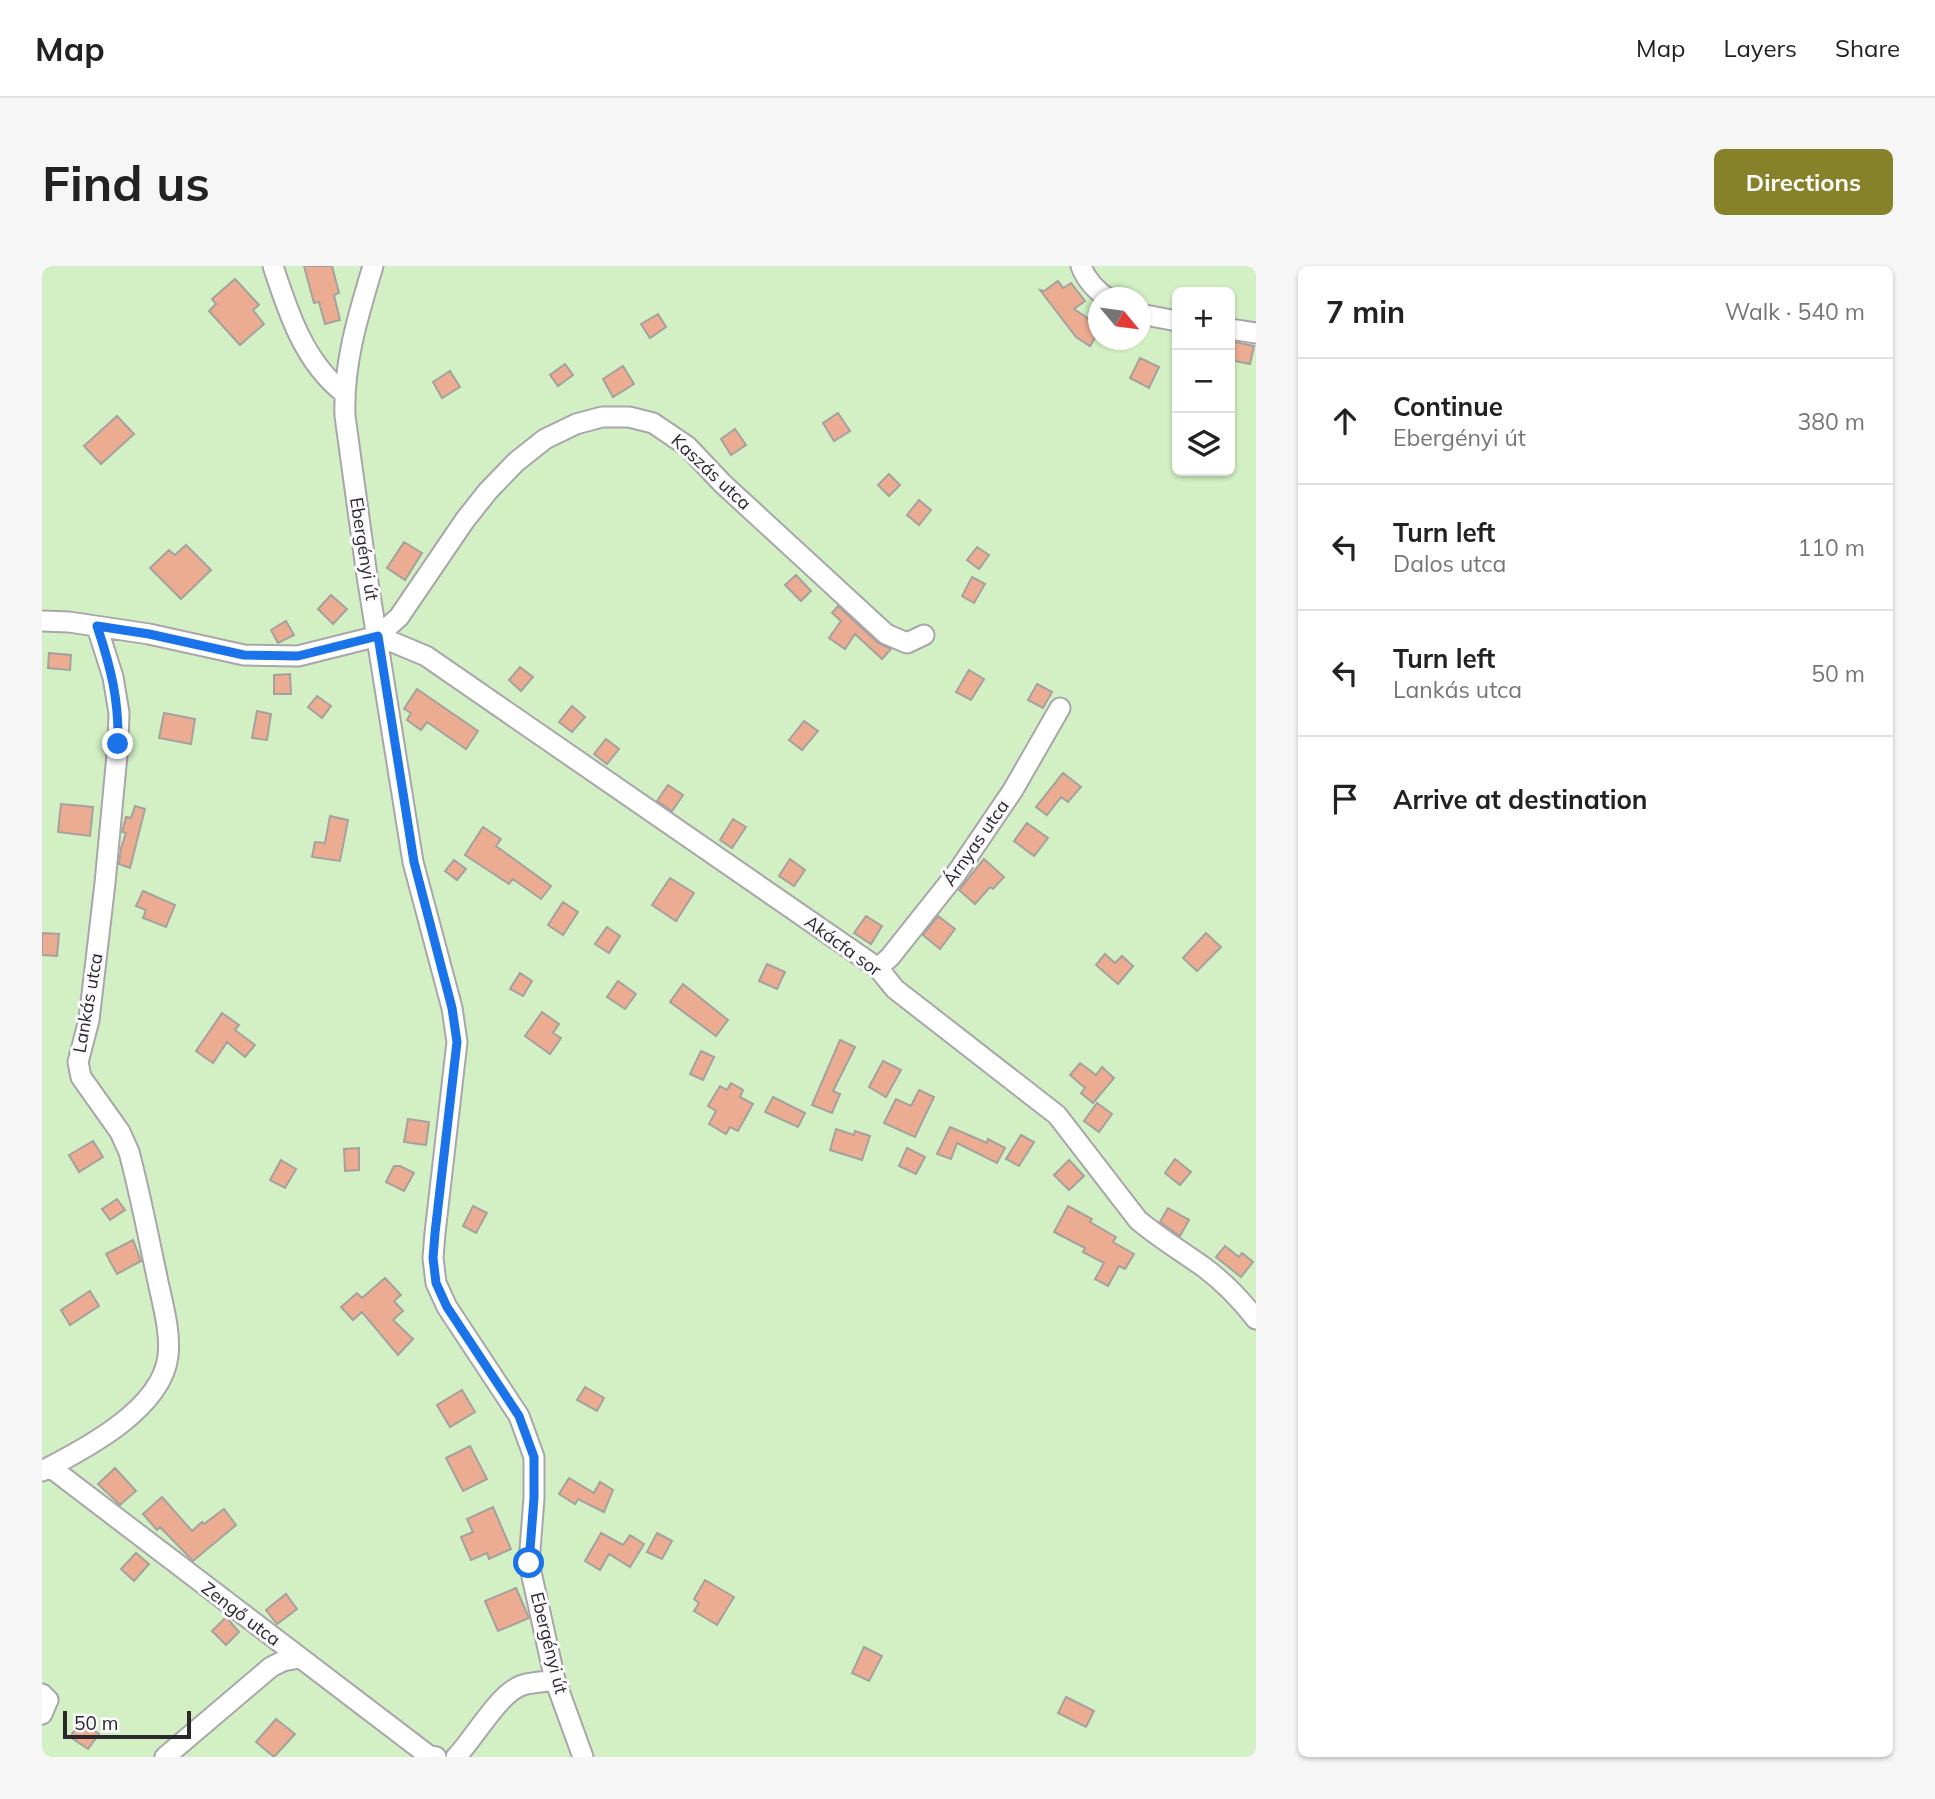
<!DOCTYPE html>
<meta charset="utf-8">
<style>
:root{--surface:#fff;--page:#f6f6f6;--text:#222;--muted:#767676;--line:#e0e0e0;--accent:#87822a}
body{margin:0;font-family:Mulish,sans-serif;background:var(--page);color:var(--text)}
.controls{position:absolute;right:21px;top:21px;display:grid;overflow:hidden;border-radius:10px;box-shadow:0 2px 5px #0004}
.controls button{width:63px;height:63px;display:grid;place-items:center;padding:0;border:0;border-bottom:2px solid var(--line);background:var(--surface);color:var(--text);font:35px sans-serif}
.compass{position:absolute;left:1046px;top:21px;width:63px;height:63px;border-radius:50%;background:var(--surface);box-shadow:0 2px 5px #0004;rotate:119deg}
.scale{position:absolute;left:21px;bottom:18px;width:128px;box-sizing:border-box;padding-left:7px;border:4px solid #29282a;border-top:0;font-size:19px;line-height:24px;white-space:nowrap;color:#29282a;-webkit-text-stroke:5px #fcfafe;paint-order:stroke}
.stop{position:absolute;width:21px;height:21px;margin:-16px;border:5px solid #1a73e8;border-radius:50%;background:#fff}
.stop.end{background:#1a73e8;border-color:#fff;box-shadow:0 2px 7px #0008}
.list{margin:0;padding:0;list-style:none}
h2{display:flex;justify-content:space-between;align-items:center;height:91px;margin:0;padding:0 28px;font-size:30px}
h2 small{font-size:23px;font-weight:400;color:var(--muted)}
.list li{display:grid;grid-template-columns:46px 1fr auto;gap:21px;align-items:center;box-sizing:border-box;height:126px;padding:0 28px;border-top:2px solid var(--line)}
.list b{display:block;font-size:26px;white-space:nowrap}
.list p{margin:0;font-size:23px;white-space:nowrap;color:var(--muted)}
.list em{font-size:23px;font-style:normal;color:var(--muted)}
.icon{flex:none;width:38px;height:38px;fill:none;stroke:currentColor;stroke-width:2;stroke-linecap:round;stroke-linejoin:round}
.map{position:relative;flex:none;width:1214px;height:1491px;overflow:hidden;border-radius:10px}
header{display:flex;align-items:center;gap:42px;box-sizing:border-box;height:98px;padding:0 35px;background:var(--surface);border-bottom:2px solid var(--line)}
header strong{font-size:33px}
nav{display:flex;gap:38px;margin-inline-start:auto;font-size:24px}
.intro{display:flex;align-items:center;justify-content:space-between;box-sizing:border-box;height:168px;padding:0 42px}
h1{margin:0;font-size:49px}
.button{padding:18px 32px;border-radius:10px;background:var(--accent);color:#fff;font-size:24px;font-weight:700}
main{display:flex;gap:42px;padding:0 42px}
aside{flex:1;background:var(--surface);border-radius:10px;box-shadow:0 2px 5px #0004}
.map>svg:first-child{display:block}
.green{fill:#d2f0c3;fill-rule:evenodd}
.building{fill:#ecac92;stroke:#a5a19f;stroke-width:2}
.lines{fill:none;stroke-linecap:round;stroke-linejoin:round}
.street-casing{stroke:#a8a6aa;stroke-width:23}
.street{stroke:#fff;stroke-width:19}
.route{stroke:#1a73e8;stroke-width:9}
.labels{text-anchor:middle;stroke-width:6;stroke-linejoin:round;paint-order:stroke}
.street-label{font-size:18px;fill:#29282a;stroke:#fcfafe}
</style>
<header>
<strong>Map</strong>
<nav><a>Map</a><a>Layers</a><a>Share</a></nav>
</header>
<div class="intro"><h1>Find us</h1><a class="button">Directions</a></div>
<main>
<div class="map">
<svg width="1214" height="1491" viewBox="0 0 1214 1491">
<rect width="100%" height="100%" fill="#fcfafe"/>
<path class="green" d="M 0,0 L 1214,0 L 1214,1491 L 0,1491 ZM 1135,26 L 1188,26 L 1188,205 L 1135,205 ZM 1056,32 L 1098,32 L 1098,74 L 1056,74 Z"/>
<path class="building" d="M 262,0 L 290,0 L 297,27 L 292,29 L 298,54 L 283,58 L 277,36 L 272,37 Z
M 193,13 L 217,39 L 211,44 L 222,58 L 198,79 L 167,45 L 174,38 L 170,33 Z
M 1016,15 L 1021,22 L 1029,17 L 1043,35 L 1032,43 L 1056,59 L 1056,67 L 1048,80 L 1034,71 L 998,24 L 1002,25 Z
M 616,48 L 624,61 L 608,72 L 599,58 Z
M 1188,75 L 1212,80 L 1208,98 L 1188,94 Z
M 1098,92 L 1117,101 L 1107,122 L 1088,112 Z
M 523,98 L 531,109 L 516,120 L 508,109 Z
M 581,100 L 592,118 L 571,131 L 561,113 Z
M 408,105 L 418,121 L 400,132 L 391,116 Z
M 796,147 L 808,165 L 792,175 L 781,157 Z
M 75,150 L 92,168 L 59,198 L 42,180 Z
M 693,163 L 704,179 L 689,189 L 679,173 Z
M 847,208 L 858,219 L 847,230 L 836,219 Z
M 877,234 L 889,244 L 877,259 L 865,249 Z
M 362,276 L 380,287 L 363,314 L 345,302 Z
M 144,279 L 169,304 L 139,333 L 108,302 L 127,284 L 133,289 Z
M 935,281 L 947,289 L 937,303 L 925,294 Z
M 754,309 L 769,325 L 759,335 L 743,319 Z
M 930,311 L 943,318 L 932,337 L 920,330 Z
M 289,329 L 305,343 L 291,358 L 276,343 Z
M 796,340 L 836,377 L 849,383 L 840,393 L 813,368 L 803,383 L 787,372 L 799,355 L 790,347 Z
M 244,355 L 252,369 L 236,377 L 229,364 Z
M 7,387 L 29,389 L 28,404 L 6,402 Z
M 478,401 L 491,411 L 479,425 L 467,414 Z
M 927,404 L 942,413 L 929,434 L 914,426 Z
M 248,408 L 249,428 L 232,428 L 232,409 Z
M 995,418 L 1010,426 L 1001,442 L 986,434 Z
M 375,423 L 436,465 L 424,483 L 385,456 L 379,464 L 365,454 L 369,447 L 362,443 Z
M 275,430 L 289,440 L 280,452 L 266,441 Z
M 530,440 L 543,451 L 530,466 L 517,456 Z
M 215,445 L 229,448 L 225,474 L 210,472 Z
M 122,447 L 153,453 L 149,478 L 117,472 Z
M 762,455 L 776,465 L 760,484 L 747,474 Z
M 564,473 L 577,483 L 565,498 L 552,488 Z
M 1021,507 L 1039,521 L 1026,536 L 1019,531 L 1005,549 L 994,541 Z
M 626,519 L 641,529 L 630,545 L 615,535 Z
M 19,538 L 51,541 L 48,570 L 16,566 Z
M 93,540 L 103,543 L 88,602 L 77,598 L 79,582 L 84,567 L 80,566 L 84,551 L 89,552 Z
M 288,550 L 306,554 L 298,595 L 270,591 L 273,576 L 283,577 Z
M 691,553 L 704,561 L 690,582 L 678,574 Z
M 985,557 L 1006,572 L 992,590 L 972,575 Z
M 441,561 L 459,573 L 454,580 L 509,620 L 499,633 L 471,613 L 467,618 L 423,589 Z
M 748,593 L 763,604 L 752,620 L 737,610 Z
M 942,593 L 962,611 L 951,623 L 948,621 L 933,638 L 917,624 Z
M 412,594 L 424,603 L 415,614 L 403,605 Z
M 628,612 L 652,627 L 634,655 L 610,639 Z
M 101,625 L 133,639 L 124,661 L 101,652 L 104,644 L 94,640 Z
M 521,636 L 536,646 L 521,669 L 506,659 Z
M 824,650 L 840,660 L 829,678 L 812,667 Z
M 896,650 L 913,663 L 898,683 L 881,669 Z
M 565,661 L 578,670 L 567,687 L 553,678 Z
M 0,667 L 17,668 L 15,690 L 0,689 Z
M 1164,667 L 1179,681 L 1155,705 L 1141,692 Z
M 1063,688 L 1073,697 L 1080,690 L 1091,700 L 1076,718 L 1054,699 Z
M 725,698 L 743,706 L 735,723 L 717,715 Z
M 478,707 L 490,715 L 481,730 L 468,723 Z
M 576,715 L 594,728 L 583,743 L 565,731 Z
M 641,718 L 686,754 L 674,770 L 628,736 Z
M 500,746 L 517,758 L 511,767 L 519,772 L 508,788 L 483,770 Z
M 180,747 L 197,759 L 193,764 L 213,779 L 203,791 L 185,776 L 171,797 L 154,785 Z
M 798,774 L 813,781 L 791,825 L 798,828 L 790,847 L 770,839 Z
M 659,785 L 672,791 L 661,814 L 648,808 Z
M 841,795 L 859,804 L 844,831 L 827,821 Z
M 1038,797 L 1054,809 L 1060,801 L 1072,812 L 1051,837 L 1039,827 L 1043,822 L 1028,809 Z
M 689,817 L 701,824 L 698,831 L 711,838 L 696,865 L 688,861 L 684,868 L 667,858 L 674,845 L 666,840 L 678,820 L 685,824 Z
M 877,824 L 892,831 L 873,871 L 842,857 L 854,833 L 869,840 Z
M 731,831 L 763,847 L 756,861 L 723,846 Z
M 1055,837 L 1070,848 L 1057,866 L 1042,855 Z
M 366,853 L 387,856 L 384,879 L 362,876 Z
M 908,861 L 945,877 L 946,873 L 963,882 L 955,897 L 915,877 L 909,893 L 895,888 Z
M 794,863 L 812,869 L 813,865 L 828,870 L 820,894 L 788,884 Z
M 979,869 L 992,876 L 977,900 L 964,893 Z
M 51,875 L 61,891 L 37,906 L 27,889 Z
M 317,882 L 317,904 L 303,905 L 302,883 Z
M 865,882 L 883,891 L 874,908 L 857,900 Z
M 1133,893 L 1149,906 L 1138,919 L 1123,907 Z
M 239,894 L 254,903 L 243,922 L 228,914 Z
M 1027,894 L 1042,910 L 1027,924 L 1012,909 Z
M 352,900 L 358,900 L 372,907 L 362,925 L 344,916 Z
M 75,933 L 83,944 L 68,954 L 60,943 Z
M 431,940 L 445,947 L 434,967 L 421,960 Z
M 1026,940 L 1050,953 L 1048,956 L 1074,971 L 1071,976 L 1092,988 L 1083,1003 L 1077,1000 L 1066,1020 L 1053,1013 L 1062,997 L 1041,986 L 1043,982 L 1012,966 Z
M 1126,942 L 1147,954 L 1138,970 L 1118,956 Z
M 91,974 L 99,995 L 75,1008 L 64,988 Z
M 1183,980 L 1197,991 L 1200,987 L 1211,996 L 1199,1011 L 1174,991 Z
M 343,1012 L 359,1029 L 352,1035 L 361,1045 L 351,1054 L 371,1073 L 356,1089 L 320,1046 L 311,1054 L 299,1041 L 315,1027 L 320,1032 Z
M 48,1025 L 57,1040 L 28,1059 L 19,1044 Z
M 543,1121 L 562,1132 L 555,1145 L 535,1134 Z
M 420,1124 L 433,1146 L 408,1161 L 395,1139 Z
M 428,1180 L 445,1213 L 421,1225 L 404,1192 Z
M 73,1202 L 94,1225 L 78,1239 L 56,1218 Z
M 527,1212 L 552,1227 L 558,1216 L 571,1224 L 562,1246 L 536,1233 L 533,1238 L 517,1228 Z
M 120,1231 L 150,1265 L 160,1256 L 162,1258 L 182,1243 L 194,1259 L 151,1295 L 118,1261 L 115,1264 L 101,1248 Z
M 451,1241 L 469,1283 L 447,1293 L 445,1287 L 429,1294 L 419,1271 L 431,1266 L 425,1253 Z
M 559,1267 L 581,1279 L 588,1269 L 602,1278 L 588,1301 L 567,1288 L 558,1304 L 543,1295 Z
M 615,1267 L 630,1275 L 620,1293 L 605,1286 Z
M 94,1287 L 107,1298 L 92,1315 L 79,1303 Z
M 663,1314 L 692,1331 L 675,1359 L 652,1345 L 657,1337 L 652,1333 Z
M 474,1322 L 487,1352 L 456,1365 L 443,1335 Z
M 244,1328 L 255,1343 L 235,1358 L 224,1344 Z
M 184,1351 L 197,1366 L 184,1379 L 170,1365 Z
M 822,1381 L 840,1390 L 827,1415 L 810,1407 Z
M 1024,1431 L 1052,1445 L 1044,1461 L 1016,1447 Z
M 234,1453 L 253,1468 L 232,1491 L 214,1476 Z
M 39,1455 L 57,1468 L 46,1483 L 28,1471 Z"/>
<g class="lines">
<defs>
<path id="street" d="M 231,0 C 246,46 262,96 302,127
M 331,0 C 316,50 301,98 303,150 L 325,310 L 371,596 L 410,742 L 415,776 L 393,967 L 391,992 L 394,1017 L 405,1041 L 477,1150 L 492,1191 L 492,1232 L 487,1297 L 513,1414 L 541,1491
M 1039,0 C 1044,14 1054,24 1065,32
M 1098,48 L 1135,55
M 1188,63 L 1214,67
M 0,355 L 27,356 L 107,368 L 202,389 L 256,390 L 336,370 L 357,351 L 423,254 L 446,225 L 474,196 L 503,173 L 534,158 L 560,151 L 587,151 L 611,157 L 645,180 L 681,218 L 844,368 L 865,377 L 882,369
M 336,370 L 384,390 L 836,702 L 853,723 L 1015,849 L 1096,954 C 1117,972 1141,986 1163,1002 C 1183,1017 1199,1034 1214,1053
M 836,702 L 848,691 L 914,608 L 971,524 L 1018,442
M 8,1201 L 386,1489 L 394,1491
M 0,1205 C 43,1183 120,1143 126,1090 C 129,1065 120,1036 115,1011 C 106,969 98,927 87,886 L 78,866 L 39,811 L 36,796 L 47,754 L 63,617 L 76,478 L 77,447 L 71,411 L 55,361
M 0,1428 L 6,1434 L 0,1448
M 123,1491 L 229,1401 L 241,1395 L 257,1392
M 414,1491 C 432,1473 458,1425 481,1419 C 491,1416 503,1416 513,1414"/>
</defs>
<use href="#street" class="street-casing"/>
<use href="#street" class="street"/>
</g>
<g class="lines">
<path class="route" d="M 76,478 C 77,434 69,402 55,360 L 107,368 L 202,389 L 256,390 L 336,370 L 372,596 L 410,742 L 415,776 L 393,967 L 391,992 L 394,1017 L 405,1041 L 477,1150 L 492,1191 L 492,1232 L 487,1297"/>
</g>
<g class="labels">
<g class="street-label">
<text transform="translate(669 206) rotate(43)" y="6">Kaszás utca</text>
<text transform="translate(322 283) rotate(81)" y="6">Ebergényi út</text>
<text transform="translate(934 577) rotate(-55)" y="6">Árnyas utca</text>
<text transform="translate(801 680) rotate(36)" y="6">Akácfa sor</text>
<text transform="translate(46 737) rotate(-80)" y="6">Lankás utca</text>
<text transform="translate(199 1348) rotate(37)" y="6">Zengő utca</text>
<text transform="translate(507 1377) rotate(76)" y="6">Ebergényi út</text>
</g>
</g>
</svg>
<div class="controls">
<button>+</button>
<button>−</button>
<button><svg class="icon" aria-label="layers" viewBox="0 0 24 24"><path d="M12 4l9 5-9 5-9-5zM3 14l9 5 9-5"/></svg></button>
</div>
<svg class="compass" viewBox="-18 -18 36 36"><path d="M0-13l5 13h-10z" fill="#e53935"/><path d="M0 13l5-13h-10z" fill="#767676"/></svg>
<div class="scale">50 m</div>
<div class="stop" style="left:487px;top:1297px"></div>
<div class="stop end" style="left:76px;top:478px"></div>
</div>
<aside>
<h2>7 min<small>Walk · 540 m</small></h2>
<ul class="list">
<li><svg class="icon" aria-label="ahead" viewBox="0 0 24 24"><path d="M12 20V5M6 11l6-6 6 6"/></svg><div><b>Continue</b><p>Ebergényi út</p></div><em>380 m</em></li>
<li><svg class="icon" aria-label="left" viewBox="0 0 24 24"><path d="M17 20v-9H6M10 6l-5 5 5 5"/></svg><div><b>Turn left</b><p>Dalos utca</p></div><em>110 m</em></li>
<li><svg class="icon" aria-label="left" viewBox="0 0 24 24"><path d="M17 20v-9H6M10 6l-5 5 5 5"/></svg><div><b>Turn left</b><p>Lankás utca</p></div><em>50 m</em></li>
<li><svg class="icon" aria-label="arrive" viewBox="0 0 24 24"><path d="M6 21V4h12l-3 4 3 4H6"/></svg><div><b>Arrive at destination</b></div></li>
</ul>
</aside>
</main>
